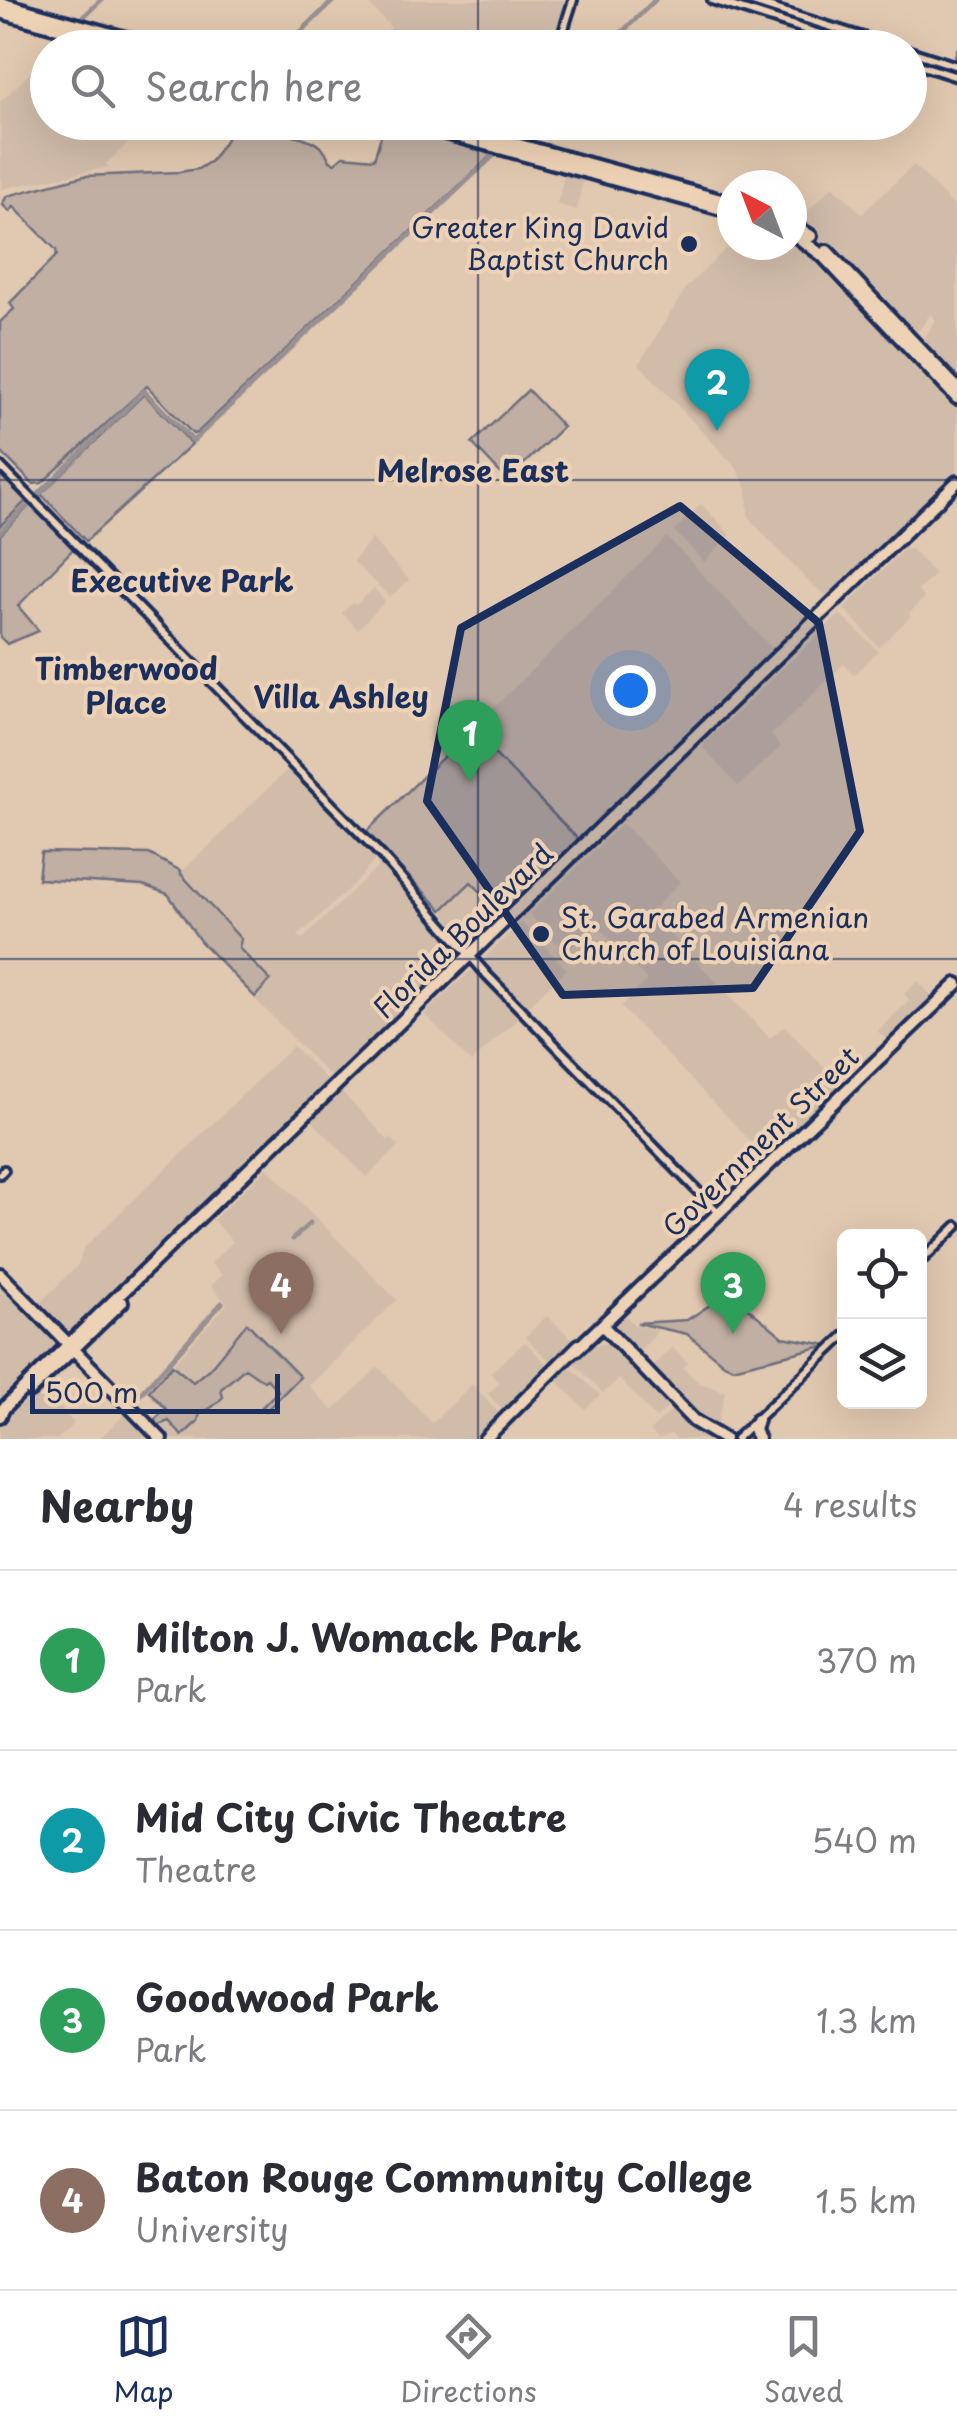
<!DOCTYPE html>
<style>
:root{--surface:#fff;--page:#f7f7f7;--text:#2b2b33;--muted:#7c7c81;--line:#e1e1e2;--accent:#1b2f5e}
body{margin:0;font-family:"Playpen Sans",sans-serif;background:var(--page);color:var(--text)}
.controls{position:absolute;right:30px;bottom:30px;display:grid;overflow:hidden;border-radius:15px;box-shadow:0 10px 40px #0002}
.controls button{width:90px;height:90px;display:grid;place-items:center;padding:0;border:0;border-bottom:2px solid var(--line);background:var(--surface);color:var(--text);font:50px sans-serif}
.compass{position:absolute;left:717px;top:170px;width:90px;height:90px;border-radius:50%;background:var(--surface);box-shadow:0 10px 40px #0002;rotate:318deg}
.scale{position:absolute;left:30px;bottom:25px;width:250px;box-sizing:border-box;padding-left:10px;border:5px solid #1b2f5e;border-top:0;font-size:28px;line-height:35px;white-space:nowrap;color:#1b2f5e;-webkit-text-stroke:8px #eed2b5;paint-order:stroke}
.you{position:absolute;left:630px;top:690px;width:35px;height:35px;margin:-25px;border:8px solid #fff;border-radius:50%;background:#1a73e8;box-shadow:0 0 0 15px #1a73e833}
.badge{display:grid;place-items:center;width:65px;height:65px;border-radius:50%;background:var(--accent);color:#fff;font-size:32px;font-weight:700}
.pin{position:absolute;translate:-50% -82px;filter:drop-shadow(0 2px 5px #0008)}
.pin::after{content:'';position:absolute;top:52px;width:35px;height:30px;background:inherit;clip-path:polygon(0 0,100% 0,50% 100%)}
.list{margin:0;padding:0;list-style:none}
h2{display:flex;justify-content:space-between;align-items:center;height:130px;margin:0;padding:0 40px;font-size:42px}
h2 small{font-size:32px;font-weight:400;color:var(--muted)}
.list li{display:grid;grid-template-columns:65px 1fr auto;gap:30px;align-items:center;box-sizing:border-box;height:180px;padding:0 40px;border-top:2px solid var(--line)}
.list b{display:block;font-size:38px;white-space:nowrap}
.list p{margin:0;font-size:32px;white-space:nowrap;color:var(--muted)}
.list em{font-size:32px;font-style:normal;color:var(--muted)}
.icon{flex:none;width:55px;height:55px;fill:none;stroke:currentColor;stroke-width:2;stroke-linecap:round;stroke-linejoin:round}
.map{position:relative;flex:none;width:957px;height:1439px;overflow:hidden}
.search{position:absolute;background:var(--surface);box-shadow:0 10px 40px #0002;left:30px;right:30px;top:30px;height:110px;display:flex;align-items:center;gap:25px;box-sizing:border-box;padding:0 35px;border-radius:55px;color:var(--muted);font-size:38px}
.sheet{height:850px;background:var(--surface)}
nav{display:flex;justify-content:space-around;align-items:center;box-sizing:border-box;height:140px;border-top:2px solid var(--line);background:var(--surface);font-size:28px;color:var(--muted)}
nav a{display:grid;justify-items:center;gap:5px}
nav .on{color:var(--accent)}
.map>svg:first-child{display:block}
.built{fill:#d1bcaa}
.green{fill:#c0afa2;stroke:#6e6f80;stroke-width:2.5}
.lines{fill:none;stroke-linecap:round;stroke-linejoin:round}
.stream{stroke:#66697d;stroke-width:2.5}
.canal{stroke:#989092;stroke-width:5}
.minor-casing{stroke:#1b2f5e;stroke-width:14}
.major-casing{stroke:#1b2f5e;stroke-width:18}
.minor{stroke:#eed2b5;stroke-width:6}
.major{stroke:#eed2b5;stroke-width:10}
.marked{fill:#1b2f5e;fill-opacity:0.2;stroke:#1b2f5e;stroke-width:8;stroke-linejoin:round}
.grid{fill:none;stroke:#1b2f5e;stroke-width:2.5;stroke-opacity:0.55}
.poi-dot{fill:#1b2f5e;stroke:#eed2b5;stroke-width:4}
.labels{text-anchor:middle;stroke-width:8;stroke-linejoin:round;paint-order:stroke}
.poi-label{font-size:28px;fill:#1b2f5e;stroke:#eed2b5;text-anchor:end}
.street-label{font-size:28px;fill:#1b2f5e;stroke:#eed2b5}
.neighbourhood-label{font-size:30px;font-weight:bold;fill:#1b2f5e;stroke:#eed2b5}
</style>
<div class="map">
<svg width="957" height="1439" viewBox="0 0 957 1439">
<rect width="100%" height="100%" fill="#e1c8b0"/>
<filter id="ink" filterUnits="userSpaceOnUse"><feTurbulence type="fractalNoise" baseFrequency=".01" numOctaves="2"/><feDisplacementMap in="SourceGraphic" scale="20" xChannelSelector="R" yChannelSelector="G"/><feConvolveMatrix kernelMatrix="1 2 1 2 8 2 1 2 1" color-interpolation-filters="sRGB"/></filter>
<g filter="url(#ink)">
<path class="built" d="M 365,0 L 567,0 L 558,30 L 545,47 L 411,48 Z
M 47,57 L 48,122 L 147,125 L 106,164 L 109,167 L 1,189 L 0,102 Z
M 914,165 L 957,209 L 957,384 L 921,345 L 935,319 L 931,314 L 919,330 L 909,334 L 825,245 L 795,223 L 833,186 L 862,214 Z
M 566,169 L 584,174 L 577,210 L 557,204 Z
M 792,237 L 819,259 L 957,402 L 957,475 L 830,597 L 813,586 L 753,523 L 748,515 L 747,489 L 737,469 L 639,364 L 686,288 L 732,243 L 792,245 Z
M 701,504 L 731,535 L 704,562 L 674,531 Z
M 667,537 L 772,648 L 580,841 L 471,730 Z
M 372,539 L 409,580 L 390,597 L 353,561 Z
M 911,549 L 935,574 L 918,591 L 924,598 L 909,613 L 911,616 L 879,647 L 844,608 L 903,550 Z
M 374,588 L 385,602 L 358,629 L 342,613 L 352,603 L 356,605 Z
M 840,614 L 878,651 L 854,675 L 844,664 L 771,735 L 781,747 L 738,786 L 703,748 L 704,743 Z
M 290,767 L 376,858 L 359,879 L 298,936 L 303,939 L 381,863 L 428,911 L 458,952 L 454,965 L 334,1081 L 254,998 L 266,986 L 180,874 Z
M 622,823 L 680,882 L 650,913 L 770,1038 L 784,1026 L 843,1087 L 768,1159 L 621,1007 L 647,980 L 596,924 L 566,952 L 529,914 Z
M 471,881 L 504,915 L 479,940 L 469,942 L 457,932 L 442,910 Z
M 521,922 L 567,969 L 524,1010 L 484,963 L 486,956 Z
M 473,971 L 478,972 L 522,1015 L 471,1062 L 424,1014 L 469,972 Z
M 918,981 L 934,998 L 889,1042 L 878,1031 L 909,1000 L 904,994 Z
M 293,1046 L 331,1084 L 72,1333 L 63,1334 L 37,1306 L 78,1265 L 83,1249 Z
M 340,1090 L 388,1140 L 391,1138 L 399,1146 L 367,1177 L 310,1119 Z
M 267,1168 L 397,1300 L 309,1386 L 333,1411 L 378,1367 L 432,1423 L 472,1384 L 500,1414 L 478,1439 L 168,1439 L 152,1422 L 166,1409 L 149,1391 L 227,1304 L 211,1286 L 222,1275 L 211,1263 L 233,1242 L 213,1220 Z
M 0,1284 L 59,1345 L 0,1407 Z
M 623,1312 L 634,1325 L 657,1329 L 655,1335 L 635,1355 L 610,1326 Z
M 547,1316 L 578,1344 L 558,1364 L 553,1364 L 525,1337 Z
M 525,1342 L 550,1367 L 506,1413 L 488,1394 L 499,1383 L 490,1373 Z
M 607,1343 L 618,1347 L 670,1401 L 670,1406 L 656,1418 L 619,1379 L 603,1393 L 574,1363 L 574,1359 L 586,1347 Z
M 672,1347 L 688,1363 L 683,1368 L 698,1382 L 725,1392 L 716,1431 L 704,1425 L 649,1369 Z
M 568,1365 L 600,1395 L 585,1409 L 554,1378 Z
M 41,1386 L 74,1423 L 58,1439 L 0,1439 L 0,1425 Z
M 674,1408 L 705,1439 L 676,1439 L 671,1434 L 658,1439 L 650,1431 Z
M 128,1411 L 150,1432 L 142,1439 L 99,1439 Z"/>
<path class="green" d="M 385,123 L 495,152 L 197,433 L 193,434 L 147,386 L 42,483 L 33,484 L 0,451 L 0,322 L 14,309 L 10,303 L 57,255 L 56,250 L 13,206 L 10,212 L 2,204 L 7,196 L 84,176 L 179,172 L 198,169 L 211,161 L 234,128 C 263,137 316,125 330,161 L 335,163 L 343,156 L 374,159 Z
M 528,390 L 563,427 L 507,480 L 472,443 Z
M 144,394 L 192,444 L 86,541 L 41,494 Z
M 1,475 L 26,501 L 0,526 L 0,476 Z
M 30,505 L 74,548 L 18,606 L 39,631 L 7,644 L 0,637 L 0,535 Z
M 471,730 L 580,841 L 504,915 L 471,882 L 442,910 L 365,833 Z
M 41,852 L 149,854 L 181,871 L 181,874 L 241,939 L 239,948 L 270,980 L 255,997 L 200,941 L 168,894 L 143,885 L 38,879 Z
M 729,1300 L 749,1309 L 783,1337 L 828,1345 L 733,1368 L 724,1364 L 687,1334 L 637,1323 L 687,1320 L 716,1301 Z
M 247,1323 L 300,1377 L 266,1411 L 262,1407 L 278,1391 L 267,1379 L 264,1381 L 245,1368 L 221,1389 L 223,1397 C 218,1403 209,1410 200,1413 L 198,1421 L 182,1436 L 169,1421 L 156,1426 L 152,1422 L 166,1409 L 149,1391 L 172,1365 L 193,1382 L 210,1368 Z"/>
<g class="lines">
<path class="stream" d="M 954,60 L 957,49"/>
<path class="canal" d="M 80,20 L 101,0
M 392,32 L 407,48
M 284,48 L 334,0
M 606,48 L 655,0
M 486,127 L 514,134 L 527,122
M 0,532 L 144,391 L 193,441 L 493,156
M 293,1239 L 310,1223
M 133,1402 L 222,1303"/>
<defs>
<path id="minor" d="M 712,0 L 864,48
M 746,0 L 898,48
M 554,48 L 562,35 L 573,0
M 910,51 L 957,66
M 910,62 L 957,77
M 464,132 L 474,122
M 0,466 L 382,856 L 487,975 L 718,1212
M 0,1174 L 4,1170
M 920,1262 L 957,1226
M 736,1439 L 844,1336"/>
<path id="major" d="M 0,3 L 162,48
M 0,12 L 130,48
M 405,122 L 732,212
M 435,122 L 732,203
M 480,122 L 485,136
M 792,224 L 811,236
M 792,233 L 823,256 L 957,398
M 827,251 L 957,388
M 0,1274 L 161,1439
M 602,1325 L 694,1421 L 724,1439
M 576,1350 L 957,984
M 30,1391 L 122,1302
M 0,1416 L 4,1408 L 69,1344 L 957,482
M 757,1420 L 754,1430 L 758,1439
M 485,1439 L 579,1345"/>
</defs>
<use href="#minor" class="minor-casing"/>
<use href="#major" class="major-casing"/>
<use href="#minor" class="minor"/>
<use href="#major" class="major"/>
</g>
</g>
<path class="marked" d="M 680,506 L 819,623 L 860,831 L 753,988 L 563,995 L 427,801 L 461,628 Z"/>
<path class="grid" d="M 478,0 L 478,48M 478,122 L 478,1439M 0,480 L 957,480M 0,959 L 957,959"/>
<g class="poi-dot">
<circle cx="689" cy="244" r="10"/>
<circle cx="541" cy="934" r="10"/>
</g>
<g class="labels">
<g class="poi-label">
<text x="669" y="238">Greater King David<tspan x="669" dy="32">Baptist Church</tspan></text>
<text x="561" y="928" text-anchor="start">St. Garabed Armenian<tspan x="561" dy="32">Church of Louisiana</tspan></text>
</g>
<g class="street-label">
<text transform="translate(463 931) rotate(-44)" y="10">Florida Boulevard</text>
<text transform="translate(761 1142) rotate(-44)" y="10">Government Street</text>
</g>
<g class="neighbourhood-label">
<text x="473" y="482">Melrose East</text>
<text x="182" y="592">Executive Park</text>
<text x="126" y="680">Timberwood<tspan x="126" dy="34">Place</tspan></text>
<text x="341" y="708">Villa Ashley</text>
</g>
</g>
</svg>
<div class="controls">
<button><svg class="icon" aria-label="locate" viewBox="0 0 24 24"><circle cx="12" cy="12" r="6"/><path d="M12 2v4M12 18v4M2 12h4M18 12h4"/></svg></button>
<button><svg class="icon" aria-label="layers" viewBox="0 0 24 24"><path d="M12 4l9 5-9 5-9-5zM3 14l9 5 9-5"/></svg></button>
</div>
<svg class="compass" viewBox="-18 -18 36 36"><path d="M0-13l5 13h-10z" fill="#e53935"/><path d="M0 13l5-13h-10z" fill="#7c7c81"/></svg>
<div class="scale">500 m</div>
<div class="you"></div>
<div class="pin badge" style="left:470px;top:782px;background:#2e9e5b">1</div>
<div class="pin badge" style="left:717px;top:431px;background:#0f9aa8">2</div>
<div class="pin badge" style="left:733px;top:1334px;background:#2e9e5b">3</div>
<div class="pin badge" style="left:281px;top:1334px;background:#8d6e63">4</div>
<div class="search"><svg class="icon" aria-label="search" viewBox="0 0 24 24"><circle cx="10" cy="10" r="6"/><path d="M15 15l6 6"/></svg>Search here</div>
</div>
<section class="sheet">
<h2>Nearby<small>4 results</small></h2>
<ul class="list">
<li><span class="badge" style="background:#2e9e5b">1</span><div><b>Milton J. Womack Park</b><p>Park</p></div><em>370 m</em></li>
<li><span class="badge" style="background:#0f9aa8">2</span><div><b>Mid City Civic Theatre</b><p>Theatre</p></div><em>540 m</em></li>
<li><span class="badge" style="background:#2e9e5b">3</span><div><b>Goodwood Park</b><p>Park</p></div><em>1.3 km</em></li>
<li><span class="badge" style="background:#8d6e63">4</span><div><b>Baton Rouge Community College</b><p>University</p></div><em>1.5 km</em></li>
</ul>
</section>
<nav>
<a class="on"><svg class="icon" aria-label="map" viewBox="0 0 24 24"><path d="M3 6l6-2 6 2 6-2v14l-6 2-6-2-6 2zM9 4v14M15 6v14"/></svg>Map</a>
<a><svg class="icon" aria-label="directions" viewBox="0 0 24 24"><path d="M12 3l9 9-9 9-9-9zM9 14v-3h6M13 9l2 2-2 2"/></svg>Directions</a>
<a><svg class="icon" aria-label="saved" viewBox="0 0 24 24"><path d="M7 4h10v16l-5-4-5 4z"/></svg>Saved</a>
</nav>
